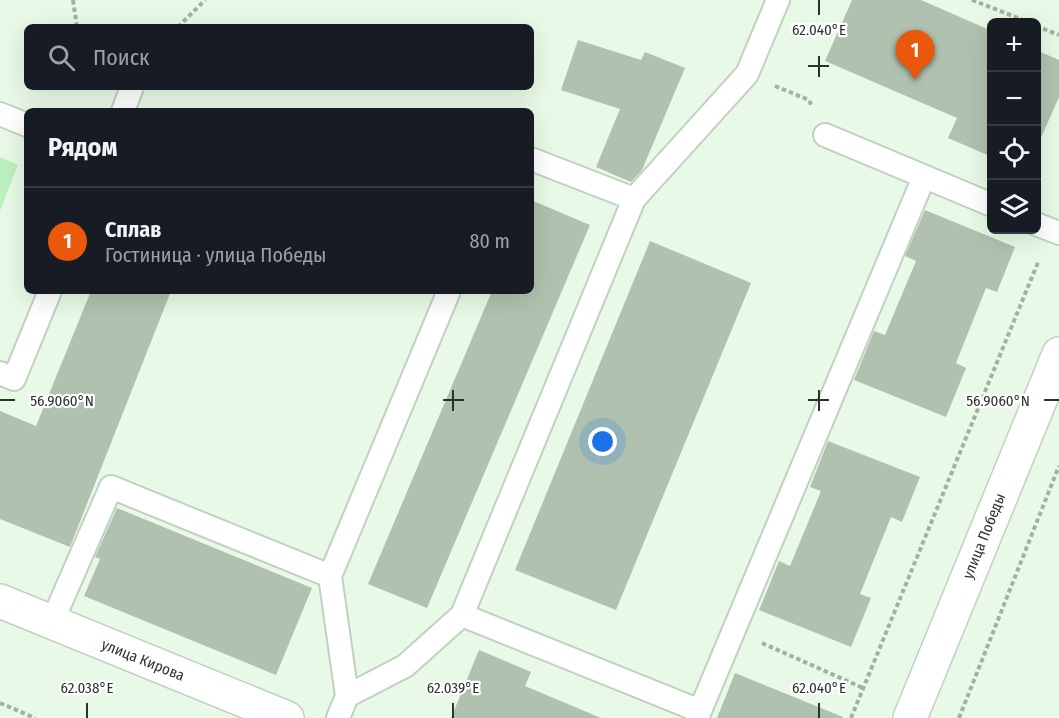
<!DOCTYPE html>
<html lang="ru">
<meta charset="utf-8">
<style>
:root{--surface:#171b24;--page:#242831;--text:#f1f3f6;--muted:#9ea1a6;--line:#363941;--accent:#ea580c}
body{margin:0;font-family:"Fira Sans Condensed",sans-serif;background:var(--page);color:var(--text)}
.controls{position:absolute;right:18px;top:18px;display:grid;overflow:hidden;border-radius:9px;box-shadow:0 6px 24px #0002}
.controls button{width:54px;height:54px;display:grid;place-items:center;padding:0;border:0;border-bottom:2px solid var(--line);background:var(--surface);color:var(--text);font:30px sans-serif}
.you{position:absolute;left:603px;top:442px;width:21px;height:21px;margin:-15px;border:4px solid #fff;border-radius:50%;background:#1a73e8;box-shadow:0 0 0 9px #1a73e833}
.badge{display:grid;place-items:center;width:39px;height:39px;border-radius:50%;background:var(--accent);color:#fff;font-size:20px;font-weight:700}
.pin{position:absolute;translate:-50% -50px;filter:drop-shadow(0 2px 3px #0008)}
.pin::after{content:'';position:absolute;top:32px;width:21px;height:18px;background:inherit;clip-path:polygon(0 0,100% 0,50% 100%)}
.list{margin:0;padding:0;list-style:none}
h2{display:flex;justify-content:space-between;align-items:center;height:78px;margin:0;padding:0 24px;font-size:26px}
h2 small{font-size:20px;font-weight:400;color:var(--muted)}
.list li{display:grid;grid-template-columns:39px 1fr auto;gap:18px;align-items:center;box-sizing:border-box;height:108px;padding:0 24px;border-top:2px solid var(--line)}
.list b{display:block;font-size:22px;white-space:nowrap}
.list p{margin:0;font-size:20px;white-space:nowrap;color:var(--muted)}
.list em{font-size:20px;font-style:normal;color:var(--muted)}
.icon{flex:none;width:33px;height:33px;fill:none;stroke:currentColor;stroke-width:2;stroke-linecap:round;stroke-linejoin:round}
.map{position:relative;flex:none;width:1059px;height:718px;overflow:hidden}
.search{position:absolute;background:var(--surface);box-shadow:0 6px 24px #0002;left:24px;top:24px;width:510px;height:66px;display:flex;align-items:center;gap:15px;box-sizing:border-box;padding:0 21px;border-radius:9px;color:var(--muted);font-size:22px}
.panel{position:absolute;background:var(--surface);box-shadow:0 6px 24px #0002;left:24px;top:108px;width:510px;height:186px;border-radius:9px}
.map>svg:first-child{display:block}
.green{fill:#bcf0bc}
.building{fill:#b0c2af}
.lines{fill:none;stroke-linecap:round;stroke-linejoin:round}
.lane-casing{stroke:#c0d2bf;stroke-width:26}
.street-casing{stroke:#c0d2bf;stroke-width:36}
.secondary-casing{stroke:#c0d2bf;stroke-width:36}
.path{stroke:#a3b1a2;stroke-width:4;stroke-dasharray:4.5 3;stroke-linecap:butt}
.lane{stroke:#fff;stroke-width:22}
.street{stroke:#fff;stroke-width:33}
.secondary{stroke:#fff;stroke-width:33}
.ticks{fill:none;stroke:#2b322b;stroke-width:2}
.labels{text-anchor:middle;stroke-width:4.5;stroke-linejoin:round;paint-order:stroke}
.street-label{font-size:15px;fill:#2b322b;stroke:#fff}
.ticks-label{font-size:15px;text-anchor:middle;fill:#2b322b;stroke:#fff;stroke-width:4.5;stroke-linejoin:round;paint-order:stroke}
</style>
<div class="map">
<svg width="1059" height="718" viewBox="0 0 1059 718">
<rect width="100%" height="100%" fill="#e8fae7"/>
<path class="green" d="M 0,157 L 18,165 L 0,211 Z"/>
<path class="building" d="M 852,0 L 921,0 L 992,31 L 992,157 L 948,138 L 957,118 L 825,61 Z
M 578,40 L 641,60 L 645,52 L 685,68 L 642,170 L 631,182 L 596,167 L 620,109 L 561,90 Z
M 1036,50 L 1059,60 L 1059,97 L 1036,149 Z
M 531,200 L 590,225 L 427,608 L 368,584 L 492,291 L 531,291 Z
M 925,210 L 1015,247 L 997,292 L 986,288 L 956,363 L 966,368 L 946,417 L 854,380 L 874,331 L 885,335 L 916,261 L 905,256 Z
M 650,241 L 751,283 L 616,610 L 515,570 Z
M 91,291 L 171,291 L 70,547 L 0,519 L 0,411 L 36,426 Z
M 828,441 L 920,477 L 902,522 L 891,517 L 860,594 L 871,598 L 851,647 L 759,610 L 779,561 L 790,566 L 821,491 L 810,487 Z
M 117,508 L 312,588 L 276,675 L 84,596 L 100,559 L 95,557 Z
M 479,650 L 531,672 L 525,686 L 601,718 L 451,718 Z
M 735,673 L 843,717 L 843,718 L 717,718 Z"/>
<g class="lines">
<defs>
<path id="lane" d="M 123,111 L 132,87
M 0,114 L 27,125
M 825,135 L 992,205
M 531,159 L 634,199
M 1036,224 L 1059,233
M 0,373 L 14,379 L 50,291
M 462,615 L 700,711
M 52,622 L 111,487 L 330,576
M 347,696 L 330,576 L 449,291
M 338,718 L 347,696 L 405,666 L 462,615 L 634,199 L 747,74 L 778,0
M 697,718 L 924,177"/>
<path id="street" d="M 910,718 L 1059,354"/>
<path id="secondary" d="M 0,601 L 287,718"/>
</defs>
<use href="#lane" class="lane-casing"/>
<use href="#street" class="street-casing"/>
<use href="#secondary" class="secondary-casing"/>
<path class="path" d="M 73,0 L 77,27
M 972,0 L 1028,22
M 1036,26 L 1059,35
M 178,27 L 205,0
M 775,86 L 809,100 L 812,107
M 762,643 L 863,688
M 0,703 L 35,718
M 851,718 L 1039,260
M 959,718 L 1059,466"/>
<use href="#lane" class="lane"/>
<use href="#street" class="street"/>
<use href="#secondary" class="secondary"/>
</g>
<path class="ticks" d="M 819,0 L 819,15M 819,56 L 819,77M 808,66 L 829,66M 453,390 L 453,411M 819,390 L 819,411M 0,400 L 15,400M 443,400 L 464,400M 808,400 L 829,400M 1044,400 L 1059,400M 87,703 L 87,718M 453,703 L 453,718M 819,703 L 819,718"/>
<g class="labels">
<g class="street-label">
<text transform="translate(984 536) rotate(-68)" y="5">улица Победы</text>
<text transform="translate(143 660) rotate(22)" y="5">улица Кирова</text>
</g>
</g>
<g class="ticks-label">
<text x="819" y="35">62.040°E</text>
<text x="62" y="406">56.9060°N</text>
<text x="998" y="406">56.9060°N</text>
<text x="87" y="693">62.038°E</text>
<text x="453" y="693">62.039°E</text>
<text x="819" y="693">62.040°E</text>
</g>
</svg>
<div class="controls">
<button>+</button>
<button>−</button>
<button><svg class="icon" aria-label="locate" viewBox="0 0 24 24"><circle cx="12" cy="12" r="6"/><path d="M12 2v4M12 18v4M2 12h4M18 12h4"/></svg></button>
<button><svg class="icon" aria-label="layers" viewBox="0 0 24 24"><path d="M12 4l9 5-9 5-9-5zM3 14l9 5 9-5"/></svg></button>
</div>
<div class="you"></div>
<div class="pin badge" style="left:915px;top:80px">1</div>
<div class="search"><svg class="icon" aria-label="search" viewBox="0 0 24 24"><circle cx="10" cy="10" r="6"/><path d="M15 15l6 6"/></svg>Поиск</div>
<section class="panel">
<h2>Рядом<small></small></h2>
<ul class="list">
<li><span class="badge">1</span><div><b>Сплав</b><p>Гостиница · улица Победы</p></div><em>80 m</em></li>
</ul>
</section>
</div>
